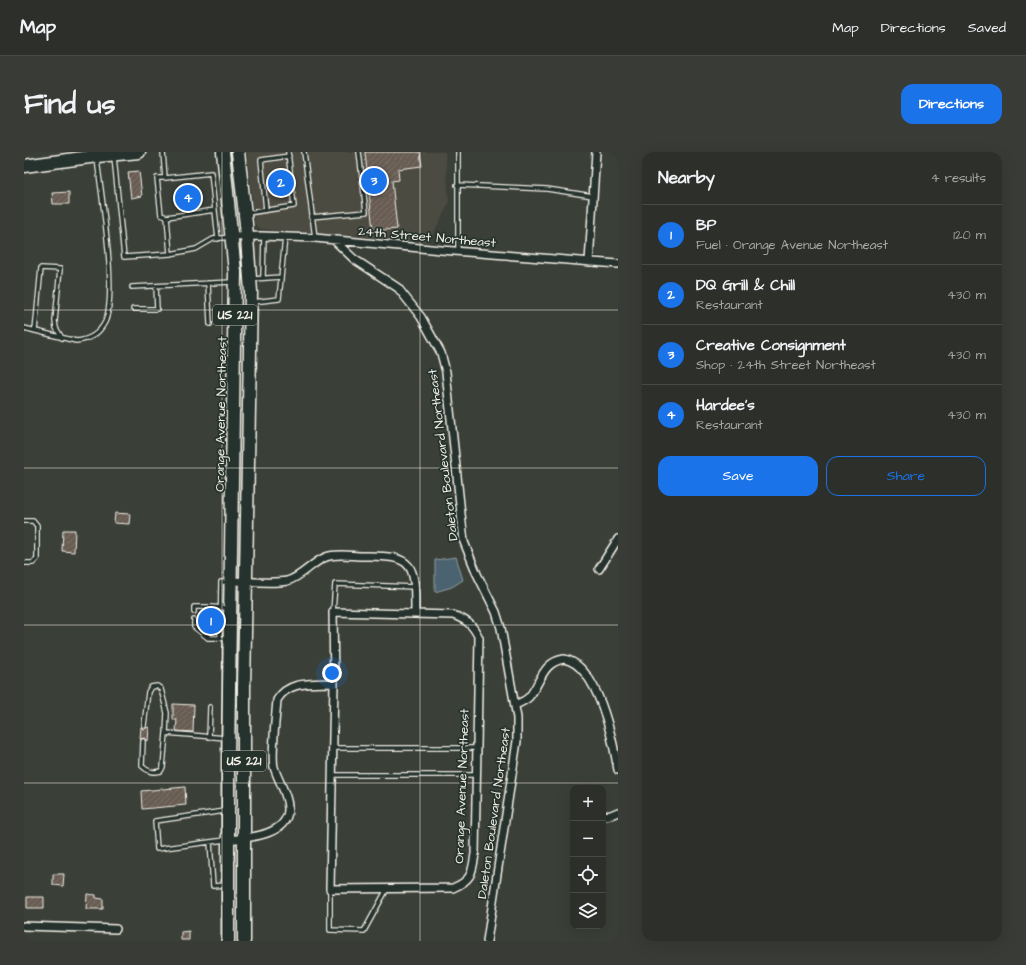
<!DOCTYPE html>
<meta charset="utf-8">
<style>
:root{--surface:#2c2f2a;--page:#383b36;--text:#f1f3f6;--muted:#a6a9a8;--line:#484a47;--accent:#1a73e8}
body{margin:0;font-family:"Architects Daughter",sans-serif;background:var(--page);color:var(--text)}
.controls{position:absolute;right:12px;bottom:12px;display:grid;overflow:hidden;border-radius:8px;box-shadow:0 4px 16px #0002}
.controls button{width:36px;height:36px;display:grid;place-items:center;padding:0;border:0;border-bottom:1px solid var(--line);background:var(--surface);color:var(--text);font:20px sans-serif}
.you{position:absolute;left:308px;top:521px;width:14px;height:14px;margin:-10px;border:3px solid #fff;border-radius:50%;background:#1a73e8;box-shadow:0 0 0 6px #1a73e833}
.badge{display:grid;place-items:center;width:26px;height:26px;border-radius:50%;background:var(--accent);color:#fff;font-size:13px;font-weight:700}
.pin{position:absolute;translate:-50% -50%;border:2px solid #fff;box-shadow:0 1px 4px #0006}
.list{margin:0;padding:0;list-style:none}
h2{display:flex;justify-content:space-between;align-items:center;height:52px;margin:0;padding:0 16px;font-size:17px}
h2 small{font-size:13px;font-weight:400;color:var(--muted)}
.list li{display:grid;grid-template-columns:26px 1fr auto;gap:12px;align-items:center;box-sizing:border-box;height:60px;padding:0 16px;border-top:1px solid var(--line)}
.list b{display:block;font-size:15px;white-space:nowrap}
.list p{margin:0;font-size:13px;white-space:nowrap;color:var(--muted)}
.list em{font-size:13px;font-style:normal;color:var(--muted)}
.actions{display:flex;gap:8px;padding:12px 16px}
.actions a{flex:1;padding:9px 0;border:1px solid var(--accent);border-radius:12px;text-align:center;font-size:14px;color:var(--accent)}
.actions .main{background:var(--accent);color:#fff}
.icon{flex:none;width:22px;height:22px;fill:none;stroke:currentColor;stroke-width:2;stroke-linecap:round;stroke-linejoin:round}
.map{position:relative;flex:none;width:594px;height:789px;overflow:hidden;border-radius:12px}
header{display:flex;align-items:center;gap:24px;box-sizing:border-box;height:56px;padding:0 20px;background:var(--surface);border-bottom:1px solid var(--line)}
header strong{font-size:19px}
nav{display:flex;gap:22px;margin-inline-start:auto;font-size:14px}
.intro{display:flex;align-items:center;justify-content:space-between;box-sizing:border-box;height:96px;padding:0 24px}
h1{margin:0;font-size:28px}
.button{padding:10px 18px;border-radius:12px;background:var(--accent);color:#fff;font-size:14px;font-weight:700}
main{display:flex;gap:24px;padding:0 24px}
aside{flex:1;background:var(--surface);border-radius:12px;box-shadow:0 4px 16px #0002}
.map>svg:first-child{display:block}
.built{fill:#4b4b43}
.water{fill:#4b636f;stroke:#8f9c9f}
.building{fill:url(#building-hatch);stroke:#f4f1e8}
.lines{fill:none;stroke-linecap:round;stroke-linejoin:round}
.service-casing{stroke:#f4f1e8;stroke-width:6}
.minor-casing{stroke:#f4f1e8;stroke-width:10}
.primary-casing{stroke:#f4f1e8;stroke-width:15}
.trunk-casing{stroke:#f4f1e8;stroke-width:15}
.service{stroke:#26332d;stroke-width:3.5}
.minor{stroke:#26332d;stroke-width:7}
.primary{stroke:#26332d;stroke-width:12}
.trunk{stroke:#26332d;stroke-width:12}
.grid{fill:none;stroke:#f4f1e8;stroke-width:1;stroke-opacity:0.55}
.labels{text-anchor:middle;stroke-width:3.5;stroke-linejoin:round;paint-order:stroke}
.shield{fill:#26332d;stroke:#b6b8b0;stroke-width:1}
.shield-label{font-size:12px;font-weight:bold;fill:#f4f1e8}
.street-label{font-size:13px;fill:#f4f1e8;stroke:#26332d}
</style>
<header>
<strong>Map</strong>
<nav><a>Map</a><a>Directions</a><a>Saved</a></nav>
</header>
<div class="intro"><h1>Find us</h1><a class="button">Directions</a></div>
<main>
<div class="map">
<svg width="594" height="789" viewBox="0 0 594 789">
<defs>
<pattern id="building-hatch" width="6" height="6" patternUnits="userSpaceOnUse"><rect width="6" height="6" fill="#675c52"/><path d="M-1 1l2-2M0 6l6-6M5 7l2-2" fill="none" stroke="#7d746b"/></pattern>
</defs>
<rect width="100%" height="100%" fill="#3a3f38"/>
<filter id="ink" filterUnits="userSpaceOnUse"><feTurbulence type="fractalNoise" baseFrequency=".025" numOctaves="2"/><feDisplacementMap in="SourceGraphic" scale="8" xChannelSelector="R" yChannelSelector="G"/><feConvolveMatrix kernelMatrix="1 2 1 2 8 2 1 2 1" color-interpolation-filters="sRGB"/></filter>
<g filter="url(#ink)">
<path class="built" d="M 223,0 L 421,0 L 425,51 L 405,90 L 237,77 L 231,72 Z"/>
<path class="water" d="M 432,405 L 439,428 L 428,435 L 411,440 L 411,408 Z"/>
<path class="building" d="M 341,0 L 396,0 L 398,14 L 374,17 L 375,28 L 368,29 L 373,77 L 349,79 Z
M 115,19 L 118,44 L 107,46 L 104,20 Z
M 45,40 L 45,52 L 29,52 L 28,41 Z
M 91,361 L 106,362 L 105,372 L 90,371 Z
M 39,378 L 51,378 L 50,400 L 38,399 Z
M 149,552 L 170,553 L 169,580 L 152,579 L 153,568 L 149,568 Z
M 117,575 L 120,577 L 125,575 L 124,589 L 120,586 L 116,587 Z
M 161,635 L 162,653 L 118,657 L 117,639 Z
M 29,722 L 40,722 L 39,734 L 29,733 Z
M 63,742 L 72,743 L 72,746 L 79,747 L 79,757 L 62,757 Z
M 3,745 L 20,745 L 20,756 L 3,756 Z
M 165,779 L 165,788 L 157,788 L 157,780 Z"/>
<g class="lines">
<defs>
<path id="service" d="M 139,0 L 141,26 L 187,21 L 194,87
M 280,0 L 291,86
M 90,5 L 100,105 L 146,102 L 172,97 L 189,87 L 206,85
M 141,26 L 133,26 L 137,63 L 143,65 L 191,58
M 433,33 L 523,37 L 569,44
M 242,58 L 237,8 L 265,4
M 224,61 L 270,54 L 264,0
M 143,65 L 146,102
M 287,65 L 342,60 L 335,0
M 434,99 L 434,0
M 239,126 L 240,84
M 229,127 L 257,125
M 184,131 L 186,172
M 108,135 L 208,130
M 229,150 L 255,147 L 261,85
M 109,157 L 133,157 L 132,134
M 0,176 L 52,189 C 64,188 75,182 81,170 C 94,142 77,41 73,7
M 11,179 L 17,116 L 36,117 L 31,169 L 32,176 L 38,186
M 0,369 L 9,369 L 13,374 L 13,407 L 9,411 L 0,411
M 170,460 L 170,455 L 185,455
M 309,460 L 311,432 L 391,435
M 185,461 L 185,455 L 204,456
M 170,468 L 170,475 L 184,486
M 184,478 L 184,486 L 196,486
M 203,487 L 196,486 L 197,430 L 205,430
M 120,574 L 124,540 L 127,535 L 133,534 L 137,537 L 143,561 L 142,581
M 185,585 L 186,555
M 119,589 L 118,614 C 124,620 129,621 137,619 L 139,615 L 142,581 L 202,586
M 309,596 L 453,596
M 308,623 L 452,623
M 201,659 L 131,669 L 133,697 L 201,688
M 186,690 L 189,734 L 201,733
M 306,737 L 306,778 L 340,779 L 363,737"/>
<path id="minor" d="M 209,85 L 237,84 L 291,86 L 417,98 L 594,112
M 310,88 L 330,107 L 374,136 L 397,165 L 417,201 L 422,220 L 440,390 L 453,422 L 472,460 L 477,476 L 493,566 L 493,589 L 463,789
M 565,110 L 572,0
M 575,417 L 594,387
M 208,429 C 224,429 248,432 263,429 C 278,425 288,410 302,405 C 312,401 328,404 339,404 C 392,403 391,413 391,462
M 491,553 C 496,551 501,549 505,545 C 517,531 518,510 540,507 C 574,513 589,589 594,618
M 579,664 L 587,663 L 594,660
M 204,688 C 222,686 263,684 264,658 C 265,644 254,629 250,615 C 247,603 252,563 253,548 C 265,528 289,532 310,531 L 306,737 L 429,736 C 448,728 448,721 451,702 L 455,486 C 449,473 443,468 429,463 L 309,460 L 310,531
M 0,774 L 92,777"/>
<path id="primary" d="M 0,14 L 73,4 L 115,0"/>
<path id="trunk" d="M 199,0 L 211,120 L 204,607 L 204,789
M 214,0 L 222,72 L 227,140 L 220,536 L 220,789"/>
</defs>
<use href="#service" class="service-casing"/>
<use href="#minor" class="minor-casing"/>
<use href="#primary" class="primary-casing"/>
<use href="#trunk" class="trunk-casing"/>
<use href="#service" class="service"/>
<use href="#minor" class="minor"/>
<use href="#primary" class="primary"/>
<use href="#trunk" class="trunk"/>
</g>
</g>
<path class="grid" d="M 198,0 L 198,789M 396,0 L 396,789M 0,158 L 594,158M 0,316 L 594,316M 0,473 L 594,473M 0,631 L 594,631"/>
<g class="labels">
<g class="shield">
<rect x="189" y="153" width="44" height="20" rx="3"/>
<rect x="198" y="599" width="44" height="20" rx="3"/>
</g>
<g class="shield-label">
<text x="211" y="167">US 221</text>
<text x="220" y="613">US 221</text>
</g>
<g class="street-label">
<text transform="translate(403 84) rotate(5)" y="5">24th Street Northeast</text>
<text transform="translate(196 262) rotate(-89)" y="5">Orange Avenue Northeast</text>
<text transform="translate(418 303) rotate(-97)" y="5">Daleton Boulevard Northeast</text>
<text transform="translate(437 634) rotate(-88)" y="5">Orange Avenue Northeast</text>
<text transform="translate(469 661) rotate(-82)" y="5">Daleton Boulevard Northeast</text>
</g>
</g>
</svg>
<div class="controls">
<button>+</button>
<button>−</button>
<button><svg class="icon" aria-label="locate" viewBox="0 0 24 24"><circle cx="12" cy="12" r="6"/><path d="M12 2v4M12 18v4M2 12h4M18 12h4"/></svg></button>
<button><svg class="icon" aria-label="layers" viewBox="0 0 24 24"><path d="M12 4l9 5-9 5-9-5zM3 14l9 5 9-5"/></svg></button>
</div>
<div class="you"></div>
<div class="pin badge" style="left:187px;top:469px">1</div>
<div class="pin badge" style="left:257px;top:31px">2</div>
<div class="pin badge" style="left:350px;top:29px">3</div>
<div class="pin badge" style="left:164px;top:46px">4</div>
</div>
<aside>
<h2>Nearby<small>4 results</small></h2>
<ul class="list">
<li><span class="badge">1</span><div><b>BP</b><p>Fuel · Orange Avenue Northeast</p></div><em>120 m</em></li>
<li><span class="badge">2</span><div><b>DQ Grill &amp; Chill</b><p>Restaurant</p></div><em>430 m</em></li>
<li><span class="badge">3</span><div><b>Creative Consignment</b><p>Shop · 24th Street Northeast</p></div><em>430 m</em></li>
<li><span class="badge">4</span><div><b>Hardee's</b><p>Restaurant</p></div><em>430 m</em></li>
</ul>
<div class="actions"><a class="main">Save</a><a>Share</a></div>
</aside>
</main>
